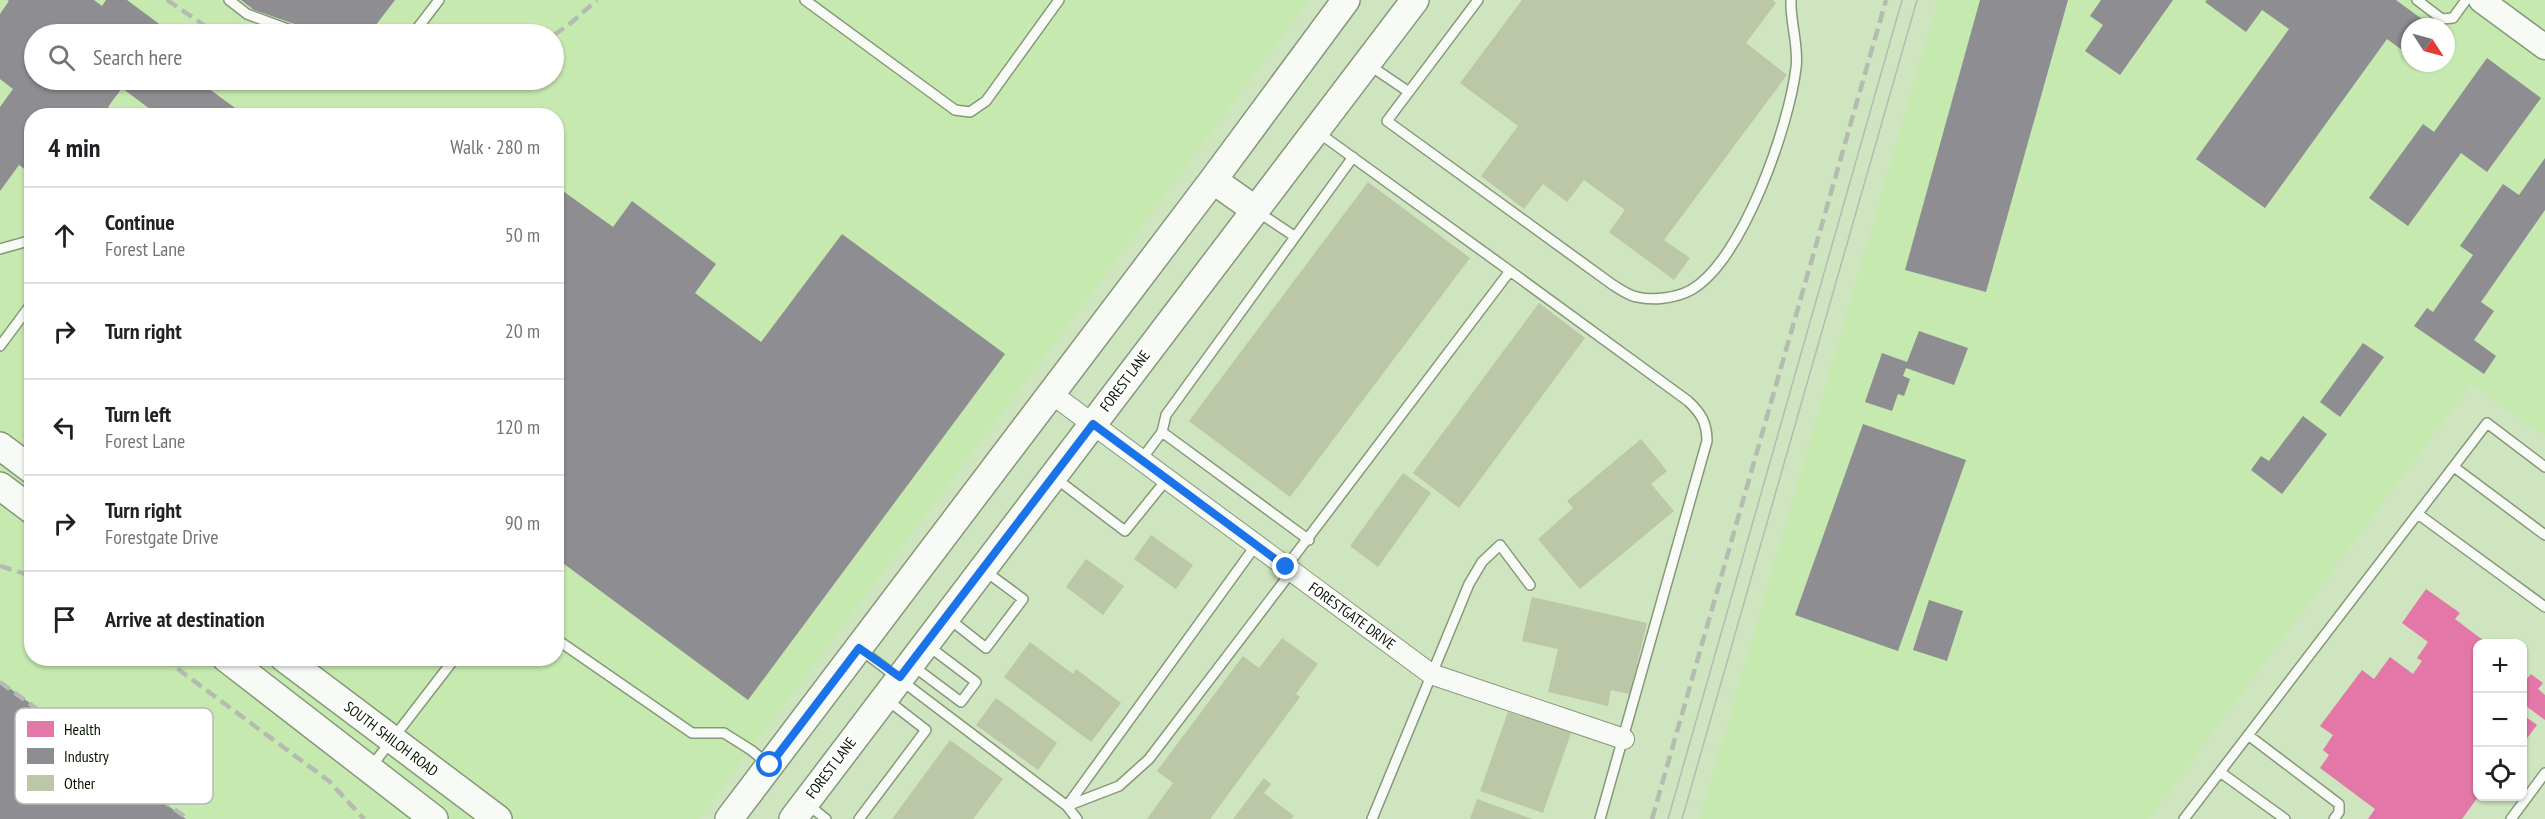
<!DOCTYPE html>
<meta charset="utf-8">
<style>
:root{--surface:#fff;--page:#f2f2f2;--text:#202124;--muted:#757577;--line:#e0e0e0}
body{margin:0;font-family:"PT Sans Narrow",sans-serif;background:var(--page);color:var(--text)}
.controls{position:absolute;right:18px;bottom:18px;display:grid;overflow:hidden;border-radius:12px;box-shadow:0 2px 4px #0004}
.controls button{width:54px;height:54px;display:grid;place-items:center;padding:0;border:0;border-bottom:2px solid var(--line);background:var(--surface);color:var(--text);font:30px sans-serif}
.compass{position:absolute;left:2401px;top:18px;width:54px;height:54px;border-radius:50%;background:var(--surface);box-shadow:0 2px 4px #0004;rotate:126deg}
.stop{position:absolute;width:18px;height:18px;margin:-14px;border:4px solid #1a73e8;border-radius:50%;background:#fff}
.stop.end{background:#1a73e8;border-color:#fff;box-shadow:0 2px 6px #0008}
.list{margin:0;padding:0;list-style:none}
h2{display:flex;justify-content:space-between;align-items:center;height:78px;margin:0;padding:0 24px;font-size:26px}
h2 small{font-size:20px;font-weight:400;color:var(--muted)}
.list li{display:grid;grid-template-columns:39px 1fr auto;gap:18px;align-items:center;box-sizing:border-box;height:96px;padding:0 24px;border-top:2px solid var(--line)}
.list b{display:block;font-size:22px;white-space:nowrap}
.list p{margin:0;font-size:20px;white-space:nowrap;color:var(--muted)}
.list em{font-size:20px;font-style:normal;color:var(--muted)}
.icon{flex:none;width:33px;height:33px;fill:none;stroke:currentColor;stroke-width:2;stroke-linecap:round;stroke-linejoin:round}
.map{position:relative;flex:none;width:2545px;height:819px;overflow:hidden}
.search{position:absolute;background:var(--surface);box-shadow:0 2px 4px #0004;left:24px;top:24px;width:540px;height:66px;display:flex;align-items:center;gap:15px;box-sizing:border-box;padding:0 21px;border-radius:33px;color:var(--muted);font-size:22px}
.panel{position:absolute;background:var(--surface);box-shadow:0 2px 4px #0004;left:24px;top:108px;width:540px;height:558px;border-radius:24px}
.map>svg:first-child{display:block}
.built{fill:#c6e9af;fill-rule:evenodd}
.health{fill:#e377a8}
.industry{fill:#8d8d92}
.building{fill:#bbc7a7}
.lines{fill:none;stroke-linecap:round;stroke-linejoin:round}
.service-casing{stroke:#86987b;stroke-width:12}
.minor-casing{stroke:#86987b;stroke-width:22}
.tertiary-casing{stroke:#86987b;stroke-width:27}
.secondary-casing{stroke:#86987b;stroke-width:30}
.service{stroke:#f8fbf5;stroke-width:9}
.minor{stroke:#f8fbf5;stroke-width:20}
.tertiary{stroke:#f8fbf5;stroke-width:24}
.secondary{stroke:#f8fbf5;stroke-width:27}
.tram{stroke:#b5bbb1;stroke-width:1.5}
.rail{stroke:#b5bbb1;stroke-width:4.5;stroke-dasharray:12 6;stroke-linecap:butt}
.route{stroke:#1a73e8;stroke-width:8}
.labels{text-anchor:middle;stroke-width:6;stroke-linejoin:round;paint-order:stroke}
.street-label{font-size:15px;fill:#071500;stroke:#fff}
.key{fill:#fff;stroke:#b5b9b2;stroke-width:1.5}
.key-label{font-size:16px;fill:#071500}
</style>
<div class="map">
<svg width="2545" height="819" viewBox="0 0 2545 819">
<rect width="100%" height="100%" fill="#cee5bf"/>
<path class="built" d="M 0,0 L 1310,0 L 699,819 L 0,819 ZM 34,34 L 554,34 L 554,80 L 34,80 ZM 32,116 L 556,116 L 556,658 L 32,658 Z
M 1938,0 L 2545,0 L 2545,438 L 2471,384 L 2149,819 L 1700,819 ZM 2410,27 L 2446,27 L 2446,63 L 2410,63 Z"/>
<path class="health" d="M 2426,589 L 2460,613 L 2455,619 L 2488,644 L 2478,644 L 2478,797 L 2462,819 L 2368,819 L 2375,809 L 2320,768 L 2329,755 L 2323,750 L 2333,735 L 2320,726 L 2362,670 L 2374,679 L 2390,657 L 2413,674 L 2422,661 L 2417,658 L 2428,642 L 2402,623 Z
M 2531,674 L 2543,683 L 2538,689 L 2545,695 L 2545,720 L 2526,706 L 2522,710 L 2522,679 L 2525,681 Z
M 2522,714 L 2537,725 L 2522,745 Z"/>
<path class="industry" d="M 7,0 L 94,0 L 102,6 L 106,0 L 127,0 L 166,29 L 162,34 L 34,34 L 34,80 L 197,80 L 246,116 L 159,116 L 122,88 L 108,107 L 120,116 L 32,116 L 32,174 L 19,165 L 0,191 L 0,107 L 13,89 L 0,79 L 0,14 L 9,1 Z
M 241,0 L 395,0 L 369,34 L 339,34 L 312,30 L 254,10 Z
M 1980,0 L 2068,0 L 1986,292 L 1905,270 Z
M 2101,0 L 2173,0 L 2120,75 L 2085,51 L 2103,25 L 2090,16 Z
M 2207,0 L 2396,0 L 2430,25 L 2429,27 L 2410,27 L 2409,55 L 2387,39 L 2265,208 L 2196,159 L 2289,29 L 2262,10 L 2246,32 L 2205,2 Z
M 2487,58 L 2541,98 L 2487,172 L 2461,153 L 2408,226 L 2369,198 L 2423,124 L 2434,132 Z
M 2545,158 L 2545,210 L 2481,302 L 2494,311 L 2474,340 L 2496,356 L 2484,374 L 2414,326 L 2427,308 L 2433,312 L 2473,255 L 2460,246 L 2503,184 L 2519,195 Z
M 556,186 L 613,227 L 632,201 L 716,264 L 695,293 L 761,342 L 842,234 L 1005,354 L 748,700 L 556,558 Z
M 1919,331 L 1968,348 L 1954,385 L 1906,368 L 1903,376 L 1910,379 L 1904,396 L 1898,394 L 1892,411 L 1865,402 L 1882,353 L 1907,362 Z
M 2363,343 L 2384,357 L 2340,417 L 2320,402 Z
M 2303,416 L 2327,434 L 2282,494 L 2251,470 L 2261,456 L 2269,461 Z
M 1863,424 L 1966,460 L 1898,651 L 1795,615 Z
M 1929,600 L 1963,611 L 1947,661 L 1913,650 Z
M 0,681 L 186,819 L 0,819 Z"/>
<path class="building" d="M 1522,0 L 1773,0 L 1776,3 L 1746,43 L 1787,75 L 1664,240 L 1690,258 L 1674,280 L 1609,232 L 1625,210 L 1584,180 L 1567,202 L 1543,184 L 1524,209 L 1481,176 L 1518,126 L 1460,83 Z
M 1368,182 L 1470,258 L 1290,497 L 1189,421 Z
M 1539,303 L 1585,338 L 1459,508 L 1413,473 Z
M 1641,439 L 1667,471 L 1651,484 L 1674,511 L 1580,589 L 1538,539 L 1573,508 L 1567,501 Z
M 1403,473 L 1431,493 L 1378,567 L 1350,546 Z
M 1151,535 L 1193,565 L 1176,589 L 1134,559 Z
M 1086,559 L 1124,586 L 1103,615 L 1066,587 Z
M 1532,597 L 1647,623 L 1630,694 L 1611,690 L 1608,706 L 1548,692 L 1558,649 L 1522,641 Z
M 1282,638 L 1318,664 L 1296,694 L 1300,697 L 1210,819 L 1147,819 L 1173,783 L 1157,771 L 1243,656 L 1259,668 Z
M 1030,642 L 1073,674 L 1076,669 L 1121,703 L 1091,742 L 1004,677 Z
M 996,698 L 1057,743 L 1038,770 L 976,725 Z
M 1508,712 L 1571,733 L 1543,813 L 1480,791 Z
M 950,740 L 1003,779 L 973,819 L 892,819 Z
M 1264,778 L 1271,784 L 1264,793 L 1294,816 L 1291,819 L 1233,819 Z
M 1477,799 L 1532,819 L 1470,819 Z"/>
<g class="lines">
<defs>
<path id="service" d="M 229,0 L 247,14 L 301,34
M 805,0 L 955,110 L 970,112 L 986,101 L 1059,0
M 1478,0 L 1387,121 L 1613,285 C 1620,289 1629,296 1637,297 C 1653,301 1676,298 1691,290 C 1743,260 1789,126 1796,68 C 1799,46 1790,22 1791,0
M 2417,0 L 2442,19 L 2453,18 L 2466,0
M 413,34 L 439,0
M 1369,65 L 1409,92
M 1258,212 L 1294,236
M 0,249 L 32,240
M 1510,271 L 1688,401 C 1701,413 1707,423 1707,441 L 1600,819
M 0,346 L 32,303
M 1162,432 L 1309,540
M 1141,460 L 1162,432 L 1166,415 L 1353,157
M 2454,467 L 2545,535
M 1054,477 L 1125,531 L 1167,479
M 2418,514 L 2545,607
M 1286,567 L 1510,271 L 1319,133
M 948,618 L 986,648 L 1023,599 L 985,571
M 556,639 L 692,733 L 724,733 L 751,750 L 767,763
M 861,650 L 1067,806 L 1256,545
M 913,666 L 961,702 L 976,682 L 927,645
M 2248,735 L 2339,804 L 2339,812 L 2334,819
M 371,767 L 455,658
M 2220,772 L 2285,819
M 807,804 L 826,819
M 859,819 L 926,730 L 886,699
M 1077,819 L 1067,806 L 1119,786 L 1149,759 L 1292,571
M 1372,819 L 1469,584 L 1482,562 L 1500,545 L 1530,585
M 2184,819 L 2487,423 L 2545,467
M 2511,819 L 2545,773"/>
<path id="minor" d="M 1052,394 L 1431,674 L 1624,739"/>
<path id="tertiary" d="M 2481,0 L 2545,47"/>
<path id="secondary" d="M 1213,180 L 1254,209
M 0,446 L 32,470
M 0,486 L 32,510
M 226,658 L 434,819
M 284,658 L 498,819
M 729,819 L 1213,180 L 1346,0
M 793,819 L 1415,0"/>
</defs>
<use href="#service" class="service-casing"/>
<use href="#minor" class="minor-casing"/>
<use href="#tertiary" class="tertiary-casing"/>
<use href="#secondary" class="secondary-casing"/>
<use href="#service" class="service"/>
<use href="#minor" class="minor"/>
<use href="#tertiary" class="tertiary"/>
<use href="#secondary" class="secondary"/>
<path class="tram" d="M 1668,819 L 1902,0
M 1682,819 L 1917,0"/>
<path class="rail" d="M 167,0 L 217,34
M 554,35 L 571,23 L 597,0
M 327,80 C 360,83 395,87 428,80
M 0,566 L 32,576
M 163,658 L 329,781 L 364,819
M 0,682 L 188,819
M 1652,819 L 1886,0"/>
</g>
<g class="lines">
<path class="route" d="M 770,765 L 859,648 L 900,677 L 1093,424 L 1286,567"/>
</g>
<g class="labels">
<g class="street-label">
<text transform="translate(1125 381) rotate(-53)" y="5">FOREST LANE</text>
<text transform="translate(1352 616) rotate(36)" y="5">FORESTGATE DRIVE</text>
<text transform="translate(391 739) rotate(37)" y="5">SOUTH SHILOH ROAD</text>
<text transform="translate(831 768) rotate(-53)" y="5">FOREST LANE</text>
</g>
</g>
<rect x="15" y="708" width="198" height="96" rx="9" class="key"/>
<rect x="27" y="721" width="27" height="16" fill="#e377a8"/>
<rect x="27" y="748" width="27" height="16" fill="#8d8d92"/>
<rect x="27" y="775" width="27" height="16" fill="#bbc7a7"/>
<g class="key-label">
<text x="64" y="735">Health</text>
<text x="64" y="762">Industry</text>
<text x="64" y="789">Other</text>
</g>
</svg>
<div class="controls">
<button>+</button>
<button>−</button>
<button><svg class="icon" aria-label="locate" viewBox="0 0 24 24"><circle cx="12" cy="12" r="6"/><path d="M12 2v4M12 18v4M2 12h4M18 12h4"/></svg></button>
</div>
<svg class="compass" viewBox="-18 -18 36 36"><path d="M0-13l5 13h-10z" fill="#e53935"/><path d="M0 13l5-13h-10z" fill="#757577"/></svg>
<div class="stop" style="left:770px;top:765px"></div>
<div class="stop end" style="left:1286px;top:567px"></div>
<div class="search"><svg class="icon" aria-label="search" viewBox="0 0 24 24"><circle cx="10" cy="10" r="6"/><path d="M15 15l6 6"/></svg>Search here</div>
<section class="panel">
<h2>4 min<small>Walk · 280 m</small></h2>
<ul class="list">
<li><svg class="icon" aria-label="ahead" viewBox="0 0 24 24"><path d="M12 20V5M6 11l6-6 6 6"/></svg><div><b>Continue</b><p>Forest Lane</p></div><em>50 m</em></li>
<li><svg class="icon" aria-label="right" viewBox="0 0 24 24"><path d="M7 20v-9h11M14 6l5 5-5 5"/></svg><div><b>Turn right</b></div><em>20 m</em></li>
<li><svg class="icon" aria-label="left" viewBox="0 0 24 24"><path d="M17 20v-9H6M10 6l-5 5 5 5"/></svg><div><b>Turn left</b><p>Forest Lane</p></div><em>120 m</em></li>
<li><svg class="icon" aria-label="right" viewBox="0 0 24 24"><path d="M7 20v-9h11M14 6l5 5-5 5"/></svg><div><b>Turn right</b><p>Forestgate Drive</p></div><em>90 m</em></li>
<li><svg class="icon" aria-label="arrive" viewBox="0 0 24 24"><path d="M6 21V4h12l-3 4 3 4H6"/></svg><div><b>Arrive at destination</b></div></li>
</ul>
</section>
</div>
